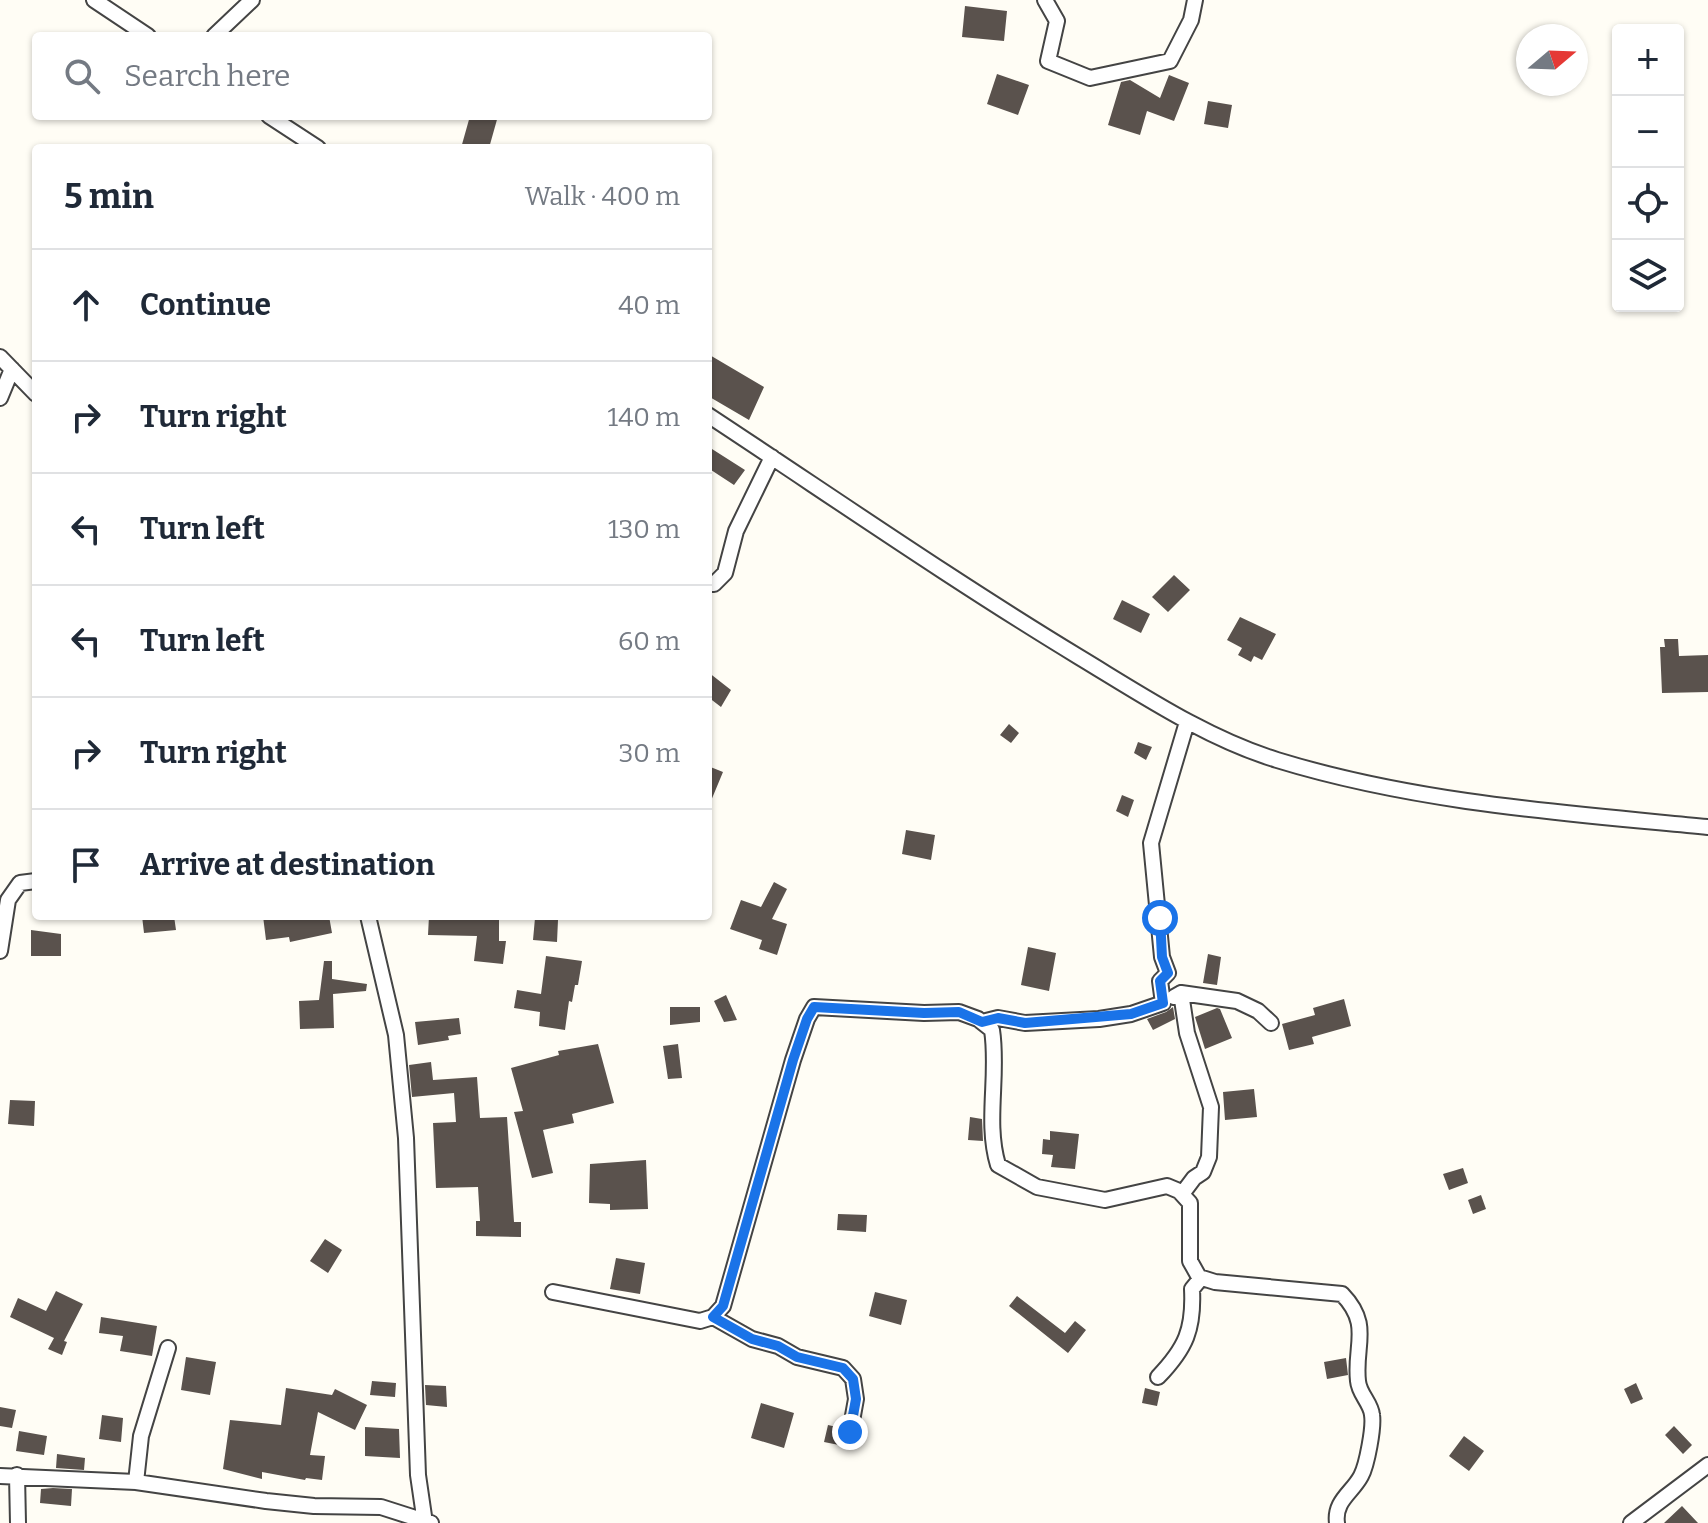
<!DOCTYPE html>
<meta charset="utf-8">
<style>
:root{--surface:#fff;--page:#f2f2f3;--text:#1f2937;--muted:#747a83;--line:#e0e1e3}
body{margin:0;font-family:Bitter,serif;background:var(--page);color:var(--text)}
.controls{position:absolute;right:24px;top:24px;display:grid;overflow:hidden;border-radius:8px;box-shadow:0 2px 6px #0004}
.controls button{width:72px;height:72px;display:grid;place-items:center;padding:0;border:0;border-bottom:2px solid var(--line);background:var(--surface);color:var(--text);font:40px sans-serif}
.compass{position:absolute;left:1516px;top:24px;width:72px;height:72px;border-radius:50%;background:var(--surface);box-shadow:0 2px 6px #0004;rotate:71deg}
.stop{position:absolute;width:24px;height:24px;margin:-18px;border:6px solid #1a73e8;border-radius:50%;background:#fff}
.stop.end{background:#1a73e8;border-color:#fff;box-shadow:0 2px 8px #0008}
.list{margin:0;padding:0;list-style:none}
h2{display:flex;justify-content:space-between;align-items:center;height:104px;margin:0;padding:0 32px;font-size:34px}
h2 small{font-size:26px;font-weight:400;color:var(--muted)}
.list li{display:grid;grid-template-columns:52px 1fr auto;gap:24px;align-items:center;box-sizing:border-box;height:112px;padding:0 32px;border-top:2px solid var(--line)}
.list b{display:block;font-size:30px;white-space:nowrap}
.list em{font-size:26px;font-style:normal;color:var(--muted)}
.icon{flex:none;width:44px;height:44px;fill:none;stroke:currentColor;stroke-width:2;stroke-linecap:round;stroke-linejoin:round}
.map{position:relative;flex:none;width:1708px;height:1523px;overflow:hidden}
.search{position:absolute;background:var(--surface);box-shadow:0 2px 6px #0004;left:32px;top:32px;width:680px;height:88px;display:flex;align-items:center;gap:20px;box-sizing:border-box;padding:0 28px;border-radius:8px;color:var(--muted);font-size:30px}
.panel{position:absolute;background:var(--surface);box-shadow:0 2px 6px #0004;left:32px;top:144px;width:680px;height:776px;border-radius:8px}
.map>svg:first-child{display:block}
.building{fill:#5a524d}
.lines{fill:none;stroke-linecap:round;stroke-linejoin:round}
.street-casing{stroke:#444;stroke-width:18}
.street{stroke:#fff;stroke-width:14}
.route{stroke:#1a73e8;stroke-width:10}
</style>
<div class="map">
<svg width="1708" height="1523" viewBox="0 0 1708 1523">
<rect width="100%" height="100%" fill="#fffdf5"/>
<path class="building" d="M 965,6 L 1007,11 L 1004,41 L 962,37 Z
M 997,74 L 1029,85 L 1018,115 L 987,104 Z
M 1169,75 L 1189,83 L 1174,121 L 1147,111 L 1140,135 L 1108,125 L 1121,82 L 1130,80 L 1160,98 Z
M 1208,101 L 1232,105 L 1228,128 L 1204,124 Z
M 470,116 L 498,116 L 489,148 L 461,148 Z
M 708,354 L 764,387 L 749,420 L 708,396 Z
M 712,449 L 745,470 L 734,485 L 708,468 L 708,456 Z
M 1174,575 L 1190,590 L 1168,612 L 1152,597 Z
M 1122,600 L 1150,614 L 1141,633 L 1113,619 Z
M 1240,617 L 1276,634 L 1262,660 L 1254,656 L 1251,662 L 1238,655 L 1242,648 L 1227,640 Z
M 1664,639 L 1678,639 L 1679,656 L 1708,655 L 1708,692 L 1662,693 L 1660,647 L 1665,647 Z
M 708,672 L 731,690 L 721,707 L 708,697 Z
M 1009,724 L 1019,733 L 1011,743 L 1000,735 Z
M 1138,742 L 1152,747 L 1146,760 L 1134,753 Z
M 708,766 L 723,772 L 708,808 Z
M 1122,795 L 1134,800 L 1128,817 L 1116,811 Z
M 906,830 L 935,835 L 931,860 L 902,854 Z
M 774,882 L 787,889 L 772,919 L 787,924 L 777,955 L 759,949 L 762,940 L 730,929 L 741,900 L 761,907 Z
M 142,916 L 174,916 L 176,930 L 144,933 Z
M 263,916 L 329,916 L 332,933 L 290,942 L 289,937 L 266,940 Z
M 429,916 L 499,916 L 499,941 L 506,941 L 503,964 L 474,961 L 477,936 L 428,935 Z
M 535,918 L 558,920 L 557,942 L 533,940 Z
M 31,930 L 61,934 L 61,956 L 31,956 Z
M 1028,947 L 1056,953 L 1049,991 L 1021,985 Z
M 1208,954 L 1221,957 L 1217,985 L 1203,983 Z
M 546,956 L 582,961 L 578,985 L 575,985 L 572,1002 L 569,1001 L 565,1030 L 539,1026 L 540,1012 L 514,1008 L 517,990 L 541,994 Z
M 324,961 L 332,961 L 332,979 L 367,984 L 366,991 L 333,994 L 334,1028 L 300,1029 L 299,1001 L 319,1000 Z
M 726,995 L 737,1020 L 724,1022 L 714,1001 Z
M 1344,999 L 1351,1026 L 1312,1037 L 1314,1044 L 1289,1050 L 1282,1024 L 1315,1015 L 1313,1008 Z
M 670,1007 L 700,1007 L 700,1022 L 670,1025 Z
M 1173,1007 L 1175,1019 L 1153,1030 L 1147,1019 L 1166,1012 Z
M 1217,1008 L 1220,1009 L 1232,1038 L 1205,1049 L 1195,1017 Z
M 459,1018 L 461,1034 L 448,1036 L 449,1040 L 418,1045 L 415,1022 Z
M 598,1044 L 614,1103 L 572,1114 L 574,1123 L 543,1130 L 553,1173 L 532,1178 L 514,1112 L 523,1111 L 511,1068 L 559,1055 L 558,1051 Z
M 678,1044 L 682,1078 L 668,1079 L 663,1046 Z
M 431,1062 L 433,1080 L 477,1077 L 480,1118 L 507,1117 L 514,1222 L 521,1222 L 521,1237 L 476,1236 L 476,1221 L 480,1221 L 478,1187 L 436,1188 L 433,1123 L 456,1122 L 454,1093 L 412,1097 L 409,1065 Z
M 1254,1089 L 1257,1117 L 1225,1120 L 1223,1092 Z
M 10,1100 L 35,1101 L 34,1126 L 8,1124 Z
M 970,1117 L 982,1119 L 983,1141 L 968,1140 Z
M 1050,1131 L 1079,1134 L 1075,1169 L 1051,1167 L 1053,1155 L 1042,1154 L 1043,1139 L 1050,1140 Z
M 646,1160 L 648,1209 L 610,1210 L 610,1204 L 589,1203 L 590,1164 Z
M 1463,1168 L 1468,1183 L 1449,1190 L 1443,1174 Z
M 1481,1195 L 1486,1209 L 1473,1214 L 1468,1200 Z
M 838,1214 L 867,1215 L 866,1232 L 837,1230 Z
M 325,1239 L 342,1250 L 328,1273 L 310,1261 Z
M 616,1258 L 645,1263 L 640,1294 L 610,1289 Z
M 56,1291 L 83,1304 L 64,1341 L 67,1342 L 62,1355 L 48,1349 L 54,1338 L 10,1317 L 18,1298 L 46,1311 Z
M 875,1292 L 907,1300 L 901,1325 L 869,1316 Z
M 1017,1296 L 1065,1333 L 1075,1321 L 1086,1330 L 1068,1353 L 1009,1306 Z
M 101,1317 L 157,1326 L 152,1356 L 120,1351 L 123,1336 L 99,1333 Z
M 186,1357 L 216,1362 L 210,1395 L 181,1390 Z
M 1346,1358 L 1348,1375 L 1327,1379 L 1324,1362 Z
M 372,1381 L 396,1383 L 395,1397 L 370,1395 Z
M 1636,1383 L 1643,1399 L 1631,1404 L 1624,1389 Z
M 425,1385 L 446,1386 L 447,1407 L 426,1405 Z
M 286,1388 L 332,1395 L 335,1389 L 367,1405 L 355,1430 L 318,1412 L 310,1455 L 325,1456 L 322,1480 L 306,1478 L 305,1480 L 262,1472 L 262,1479 L 223,1469 L 230,1420 L 281,1425 Z
M 1145,1388 L 1160,1392 L 1157,1406 L 1142,1403 Z
M 761,1403 L 794,1413 L 784,1448 L 751,1438 Z
M 0,1407 L 16,1410 L 12,1428 L 0,1426 Z
M 102,1415 L 123,1418 L 121,1442 L 99,1439 Z
M 828,1425 L 841,1428 L 839,1445 L 824,1442 Z
M 1674,1426 L 1692,1445 L 1683,1454 L 1665,1435 Z
M 365,1427 L 399,1429 L 400,1458 L 365,1456 Z
M 19,1431 L 47,1436 L 44,1455 L 16,1451 Z
M 1464,1436 L 1484,1451 L 1469,1471 L 1449,1456 Z
M 57,1454 L 85,1458 L 84,1470 L 56,1468 Z
M 53,1488 L 72,1489 L 71,1506 L 40,1503 L 41,1489 Z
M 1682,1506 L 1698,1523 L 1664,1523 Z"/>
<g class="lines">
<defs>
<path id="street" d="M 94,0 L 148,36
M 1045,0 L 1057,21 L 1048,61 L 1090,78 L 1170,61 L 1191,20 L 1195,0
M 214,36 L 252,0
M 269,116 L 318,148
M 0,357 L 36,394
M 0,398 L 12,369
M 708,415 C 831,496 952,580 1079,657 C 1142,695 1206,738 1277,760 C 1417,803 1564,813 1708,827
M 708,584 L 714,584 L 725,573 L 736,531 L 772,457
M 368,916 L 396,1035 L 406,1138 L 418,1475 L 425,1523
M 0,951 L 8,900 L 20,883 L 36,881
M 1181,993 L 1187,1033 L 1211,1107 L 1209,1157 L 1203,1172 L 1194,1178 L 1182,1194
M 1174,997 L 1181,993 L 1237,1001 L 1258,1011 L 1271,1023
M 982,1022 L 998,1018 L 1025,1023 L 1099,1019 L 1131,1014 L 1163,1003 L 1160,981 L 1168,973 L 1162,957 L 1151,843 L 1187,722
M 553,1292 L 700,1321 L 713,1317 L 723,1306 L 793,1060 L 807,1019 L 814,1007 L 924,1013 L 959,1012 L 978,1019 L 992,1030 C 999,1075 985,1122 998,1165 L 1037,1187 L 1105,1200 L 1167,1186 L 1179,1191 L 1190,1203 L 1190,1261 L 1199,1277 L 1215,1282 L 1342,1294 C 1372,1325 1354,1345 1358,1381 C 1359,1394 1371,1403 1372,1415 C 1374,1427 1367,1465 1361,1476 C 1352,1493 1334,1501 1337,1523
M 713,1317 L 752,1339 L 778,1346 L 797,1357 L 843,1368 L 853,1379 L 856,1399 L 850,1432
M 1158,1377 C 1186,1348 1194,1329 1192,1289 L 1201,1278
M 17,1475 L 18,1523
M 0,1476 L 136,1482 L 266,1501 L 314,1506 L 381,1507 L 431,1523
M 136,1482 L 141,1436 L 168,1348
M 1631,1523 L 1708,1465"/>
</defs>
<use href="#street" class="street-casing"/>
<use href="#street" class="street"/>
</g>
<g class="lines">
<path class="route" d="M 850,1432 L 856,1399 L 853,1379 L 843,1368 L 797,1357 L 778,1346 L 752,1339 L 713,1317 L 723,1306 L 793,1060 L 807,1019 L 814,1007 L 924,1013 L 959,1012 L 982,1022 L 998,1018 L 1025,1023 L 1131,1014 L 1163,1003 L 1160,981 L 1168,973 L 1162,957 L 1160,918"/>
</g>
</svg>
<div class="controls">
<button>+</button>
<button>−</button>
<button><svg class="icon" aria-label="locate" viewBox="0 0 24 24"><circle cx="12" cy="12" r="6"/><path d="M12 2v4M12 18v4M2 12h4M18 12h4"/></svg></button>
<button><svg class="icon" aria-label="layers" viewBox="0 0 24 24"><path d="M12 4l9 5-9 5-9-5zM3 14l9 5 9-5"/></svg></button>
</div>
<svg class="compass" viewBox="-18 -18 36 36"><path d="M0-13l5 13h-10z" fill="#e53935"/><path d="M0 13l5-13h-10z" fill="#747a83"/></svg>
<div class="stop" style="left:1160px;top:918px"></div>
<div class="stop end" style="left:850px;top:1432px"></div>
<div class="search"><svg class="icon" aria-label="search" viewBox="0 0 24 24"><circle cx="10" cy="10" r="6"/><path d="M15 15l6 6"/></svg>Search here</div>
<section class="panel">
<h2>5 min<small>Walk · 400 m</small></h2>
<ul class="list">
<li><svg class="icon" aria-label="ahead" viewBox="0 0 24 24"><path d="M12 20V5M6 11l6-6 6 6"/></svg><div><b>Continue</b></div><em>40 m</em></li>
<li><svg class="icon" aria-label="right" viewBox="0 0 24 24"><path d="M7 20v-9h11M14 6l5 5-5 5"/></svg><div><b>Turn right</b></div><em>140 m</em></li>
<li><svg class="icon" aria-label="left" viewBox="0 0 24 24"><path d="M17 20v-9H6M10 6l-5 5 5 5"/></svg><div><b>Turn left</b></div><em>130 m</em></li>
<li><svg class="icon" aria-label="left" viewBox="0 0 24 24"><path d="M17 20v-9H6M10 6l-5 5 5 5"/></svg><div><b>Turn left</b></div><em>60 m</em></li>
<li><svg class="icon" aria-label="right" viewBox="0 0 24 24"><path d="M7 20v-9h11M14 6l5 5-5 5"/></svg><div><b>Turn right</b></div><em>30 m</em></li>
<li><svg class="icon" aria-label="arrive" viewBox="0 0 24 24"><path d="M6 21V4h12l-3 4 3 4H6"/></svg><div><b>Arrive at destination</b></div></li>
</ul>
</section>
</div>
